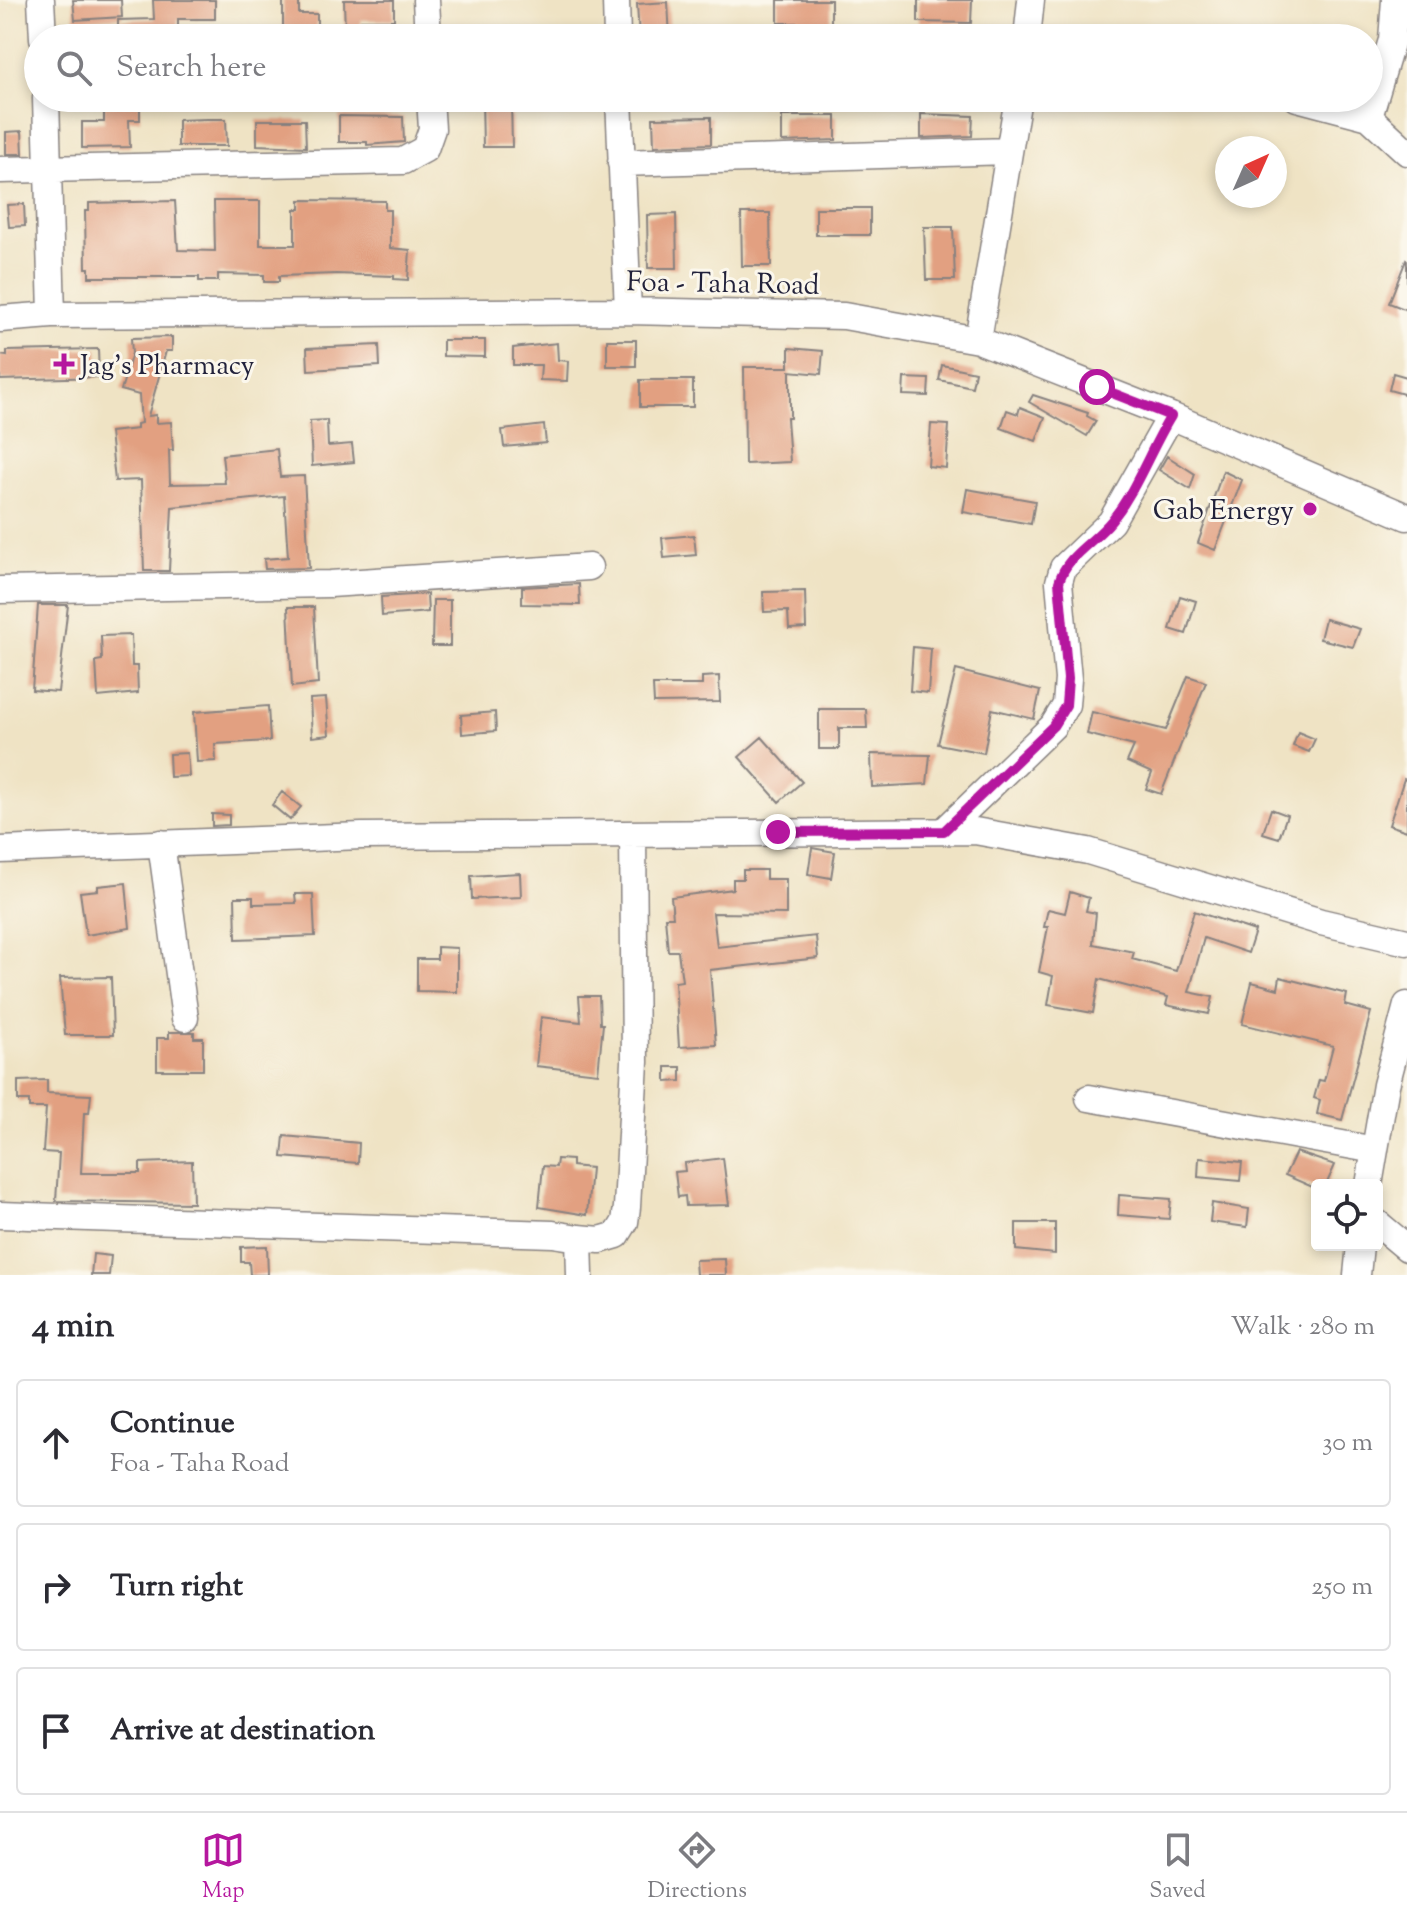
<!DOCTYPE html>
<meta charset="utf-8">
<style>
:root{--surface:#fff;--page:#f2f2f3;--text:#2b2b33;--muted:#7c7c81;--line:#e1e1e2;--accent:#b5179e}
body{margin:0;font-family:"Sorts Mill Goudy",serif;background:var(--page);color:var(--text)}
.controls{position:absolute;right:24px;bottom:24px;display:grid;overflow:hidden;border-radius:8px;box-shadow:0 4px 12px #0003}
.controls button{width:72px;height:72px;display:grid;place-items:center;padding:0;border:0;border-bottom:2px solid var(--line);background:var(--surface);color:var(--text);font:40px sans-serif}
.compass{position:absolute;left:1215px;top:136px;width:72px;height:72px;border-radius:50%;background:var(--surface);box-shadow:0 4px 12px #0003;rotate:45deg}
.stop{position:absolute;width:24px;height:24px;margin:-18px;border:6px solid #b5179e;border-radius:50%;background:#fff}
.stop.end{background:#b5179e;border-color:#fff;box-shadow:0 2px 8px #0008}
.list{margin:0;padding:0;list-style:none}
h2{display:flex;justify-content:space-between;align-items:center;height:104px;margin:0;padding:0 32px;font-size:34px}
h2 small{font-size:26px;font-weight:400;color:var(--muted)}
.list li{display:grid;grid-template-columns:52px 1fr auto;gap:24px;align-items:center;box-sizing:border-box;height:128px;margin:0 16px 16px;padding:0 16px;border:2px solid var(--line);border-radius:8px}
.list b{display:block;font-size:30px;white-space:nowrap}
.list p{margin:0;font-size:26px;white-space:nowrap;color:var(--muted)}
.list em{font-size:26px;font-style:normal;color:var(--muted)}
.icon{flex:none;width:44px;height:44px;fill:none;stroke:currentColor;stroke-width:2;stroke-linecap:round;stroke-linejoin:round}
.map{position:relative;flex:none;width:1407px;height:1275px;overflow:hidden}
.search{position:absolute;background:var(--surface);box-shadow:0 4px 12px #0003;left:24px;right:24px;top:24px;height:88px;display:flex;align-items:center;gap:20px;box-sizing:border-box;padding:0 28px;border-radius:44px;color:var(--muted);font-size:30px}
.sheet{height:536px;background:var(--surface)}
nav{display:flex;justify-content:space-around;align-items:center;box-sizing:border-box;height:112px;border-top:2px solid var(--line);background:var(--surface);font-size:22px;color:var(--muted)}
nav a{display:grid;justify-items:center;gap:4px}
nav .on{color:var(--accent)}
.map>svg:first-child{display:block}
.building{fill:#e2a081}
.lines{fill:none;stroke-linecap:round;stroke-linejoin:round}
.minor-casing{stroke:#888280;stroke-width:29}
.minor{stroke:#fff;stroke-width:26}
.route{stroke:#b5179e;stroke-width:10}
.poi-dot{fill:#b5179e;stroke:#fbf7ec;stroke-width:3}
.labels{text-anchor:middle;stroke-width:6;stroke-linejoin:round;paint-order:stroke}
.street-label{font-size:28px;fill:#22223b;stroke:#fbf7ec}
.poi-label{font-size:28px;fill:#22223b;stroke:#fbf7ec;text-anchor:start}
</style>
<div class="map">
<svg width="1407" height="1275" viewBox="0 0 1407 1275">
<rect width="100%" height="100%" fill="#fbf7ec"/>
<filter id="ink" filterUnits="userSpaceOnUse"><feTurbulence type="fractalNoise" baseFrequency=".0125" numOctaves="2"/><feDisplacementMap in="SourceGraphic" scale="16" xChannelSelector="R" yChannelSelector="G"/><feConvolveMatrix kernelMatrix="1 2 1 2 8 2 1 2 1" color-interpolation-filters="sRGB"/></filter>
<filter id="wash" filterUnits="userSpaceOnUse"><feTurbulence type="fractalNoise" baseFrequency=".006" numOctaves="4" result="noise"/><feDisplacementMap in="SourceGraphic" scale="32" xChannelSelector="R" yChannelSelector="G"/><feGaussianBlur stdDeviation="1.8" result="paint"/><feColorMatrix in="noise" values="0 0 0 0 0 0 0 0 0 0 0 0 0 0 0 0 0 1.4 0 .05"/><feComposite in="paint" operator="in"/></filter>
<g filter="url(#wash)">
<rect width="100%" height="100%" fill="#efe3c4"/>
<g id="blocks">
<path class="building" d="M 73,0 L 121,0 L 122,17 L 75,20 Z
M 153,0 L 215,0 L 215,19 L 178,19 L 178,33 L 133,33 L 133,38 L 118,38 L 118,20 L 154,19 Z
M 283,0 L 299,0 L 299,14 L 317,14 L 317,31 L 283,31 Z
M 344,0 L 394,0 L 394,20 L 361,20 L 361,34 L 345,33 Z
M 778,0 L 831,0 L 831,23 L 778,23 Z
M 918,0 L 972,0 L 971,23 L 918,22 Z
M 668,2 L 670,38 L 639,38 L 637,4 Z
M 482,98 L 511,98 L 512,147 L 483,147 Z
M 140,104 L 140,120 L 129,120 L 130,147 L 82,148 L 82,122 L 104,122 L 104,105 Z
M 921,114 L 973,116 L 972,136 L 921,138 Z
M 339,116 L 403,117 L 404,142 L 367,145 L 367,142 L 339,142 Z
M 782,116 L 836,116 L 836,140 L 782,142 Z
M 711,117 L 711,144 L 654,146 L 653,118 Z
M 207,119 L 226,119 L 227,146 L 178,146 L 178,120 Z
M 257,120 L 305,120 L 306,147 L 257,145 Z
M 22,131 L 23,154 L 6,154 L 6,132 Z
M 300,200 L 385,201 L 385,210 L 390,210 L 390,248 L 410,250 L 408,280 L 394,279 L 394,276 L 336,274 L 279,276 L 279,282 L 264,282 L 264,275 L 218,274 L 218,281 L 199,281 L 199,277 L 89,277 L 89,268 L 86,268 L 85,211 L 89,211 L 89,203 L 175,201 L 178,250 L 215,251 L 214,201 L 260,201 L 260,245 L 295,245 L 295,209 L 300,209 Z
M 24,204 L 25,226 L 9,227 L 7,205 Z
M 816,208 L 870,208 L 870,235 L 816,235 Z
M 741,213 L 770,213 L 771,266 L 742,266 Z
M 676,214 L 677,268 L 648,268 L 647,215 Z
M 924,227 L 953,227 L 955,280 L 926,280 Z
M 1406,260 L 1407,261 L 1407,310 L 1389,303 Z
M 172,337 L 172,351 L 166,351 L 148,416 L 156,415 L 156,423 L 171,422 L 173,450 L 169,450 L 170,484 L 225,483 L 222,455 L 277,449 L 280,477 L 304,476 L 309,568 L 265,569 L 264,559 L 288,557 L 284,496 L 172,507 L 169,571 L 144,571 L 141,480 L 115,481 L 110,432 L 137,429 L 137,424 L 141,423 L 139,395 L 121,390 L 132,353 L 131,338 Z
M 443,340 L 485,340 L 485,357 L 443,356 Z
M 607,340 L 636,340 L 636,366 L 607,366 Z
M 557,343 L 558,360 L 568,361 L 567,381 L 540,380 L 541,365 L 513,365 L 513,348 Z
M 379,345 L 380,366 L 308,370 L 307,348 Z
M 789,348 L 823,351 L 821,374 L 790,371 L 790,418 L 787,418 L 790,462 L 745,464 L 744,367 L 789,367 Z
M 98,349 L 99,377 L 0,380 L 0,355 L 7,356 L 7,351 Z
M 942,365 L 975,372 L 972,387 L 939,380 Z
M 1393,373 L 1407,377 L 1407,395 L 1389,390 Z
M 904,378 L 929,379 L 928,396 L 903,395 Z
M 640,380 L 693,380 L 693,407 L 640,407 Z
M 1033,395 L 1088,413 L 1087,416 L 1096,421 L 1087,436 L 1029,402 Z
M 1020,407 L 1045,417 L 1036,441 L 1001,428 L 1007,410 L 1018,414 Z
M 327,420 L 328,446 L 352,444 L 354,462 L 312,466 L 310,421 Z
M 931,424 L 949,425 L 946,468 L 928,466 Z
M 544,425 L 546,443 L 504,447 L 502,430 Z
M 1167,456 L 1195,474 L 1190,489 L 1159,470 Z
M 1223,471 L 1242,480 L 1215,550 L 1198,543 Z
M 967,489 L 1035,501 L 1031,524 L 963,512 Z
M 694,535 L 696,555 L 664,558 L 662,538 Z
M 579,584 L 580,605 L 522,604 L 522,587 Z
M 805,591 L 806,628 L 789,629 L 788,611 L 764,612 L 763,592 Z
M 427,594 L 428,612 L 382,616 L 381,597 Z
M 1180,596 L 1196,601 L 1186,634 L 1170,629 Z
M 433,600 L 450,600 L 450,646 L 432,646 Z
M 38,605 L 68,605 L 58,692 L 32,690 Z
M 288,607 L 314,607 L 318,684 L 292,687 Z
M 1325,619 L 1360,629 L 1353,647 L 1320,639 Z
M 131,635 L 132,666 L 137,666 L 138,693 L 98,697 L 96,661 L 102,660 L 101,636 Z
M 913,647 L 931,649 L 928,693 L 910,691 Z
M 956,670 L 1040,691 L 1034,719 L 992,709 L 984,753 L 938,744 Z
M 719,676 L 720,702 L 654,703 L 653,685 L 702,685 L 702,677 Z
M 1188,676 L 1206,682 L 1161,794 L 1146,789 L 1152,773 L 1127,762 L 1134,746 L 1087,734 L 1091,716 L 1092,712 L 1166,730 Z
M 326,698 L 329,735 L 312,737 L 310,699 Z
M 268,706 L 270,741 L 215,744 L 216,761 L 197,762 L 194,712 Z
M 819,709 L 866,709 L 867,728 L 839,728 L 839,749 L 819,749 Z
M 495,712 L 496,731 L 462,734 L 461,715 Z
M 1298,732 L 1315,739 L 1309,752 L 1293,746 Z
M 762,737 L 802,782 L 779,802 L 739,757 Z
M 187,753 L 189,776 L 170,777 L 169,754 Z
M 871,754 L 930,755 L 927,784 L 872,787 Z
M 1404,779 L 1407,780 L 1407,831 L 1389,825 Z
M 282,792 L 301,807 L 290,820 L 272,805 Z
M 1271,809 L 1287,815 L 1279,838 L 1263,833 Z
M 212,814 L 229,815 L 229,825 L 212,826 Z
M 812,848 L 835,852 L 831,878 L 808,874 Z
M 743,870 L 766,870 L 766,879 L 786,879 L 786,914 L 713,913 L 717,947 L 816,936 L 818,958 L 710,970 L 716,1045 L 679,1047 L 675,982 L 682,981 L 678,951 L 668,951 L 665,917 L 673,917 L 671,897 L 733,889 L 733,879 L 743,879 Z
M 520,873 L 521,897 L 472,899 L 471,876 Z
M 126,883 L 130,928 L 86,935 L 80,892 L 98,890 L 98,886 Z
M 1070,892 L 1089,898 L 1086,911 L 1096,913 L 1093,944 L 1134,952 L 1132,959 L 1176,971 L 1194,911 L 1255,931 L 1248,953 L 1204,938 L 1189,992 L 1213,997 L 1209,1014 L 1166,1005 L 1168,997 L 1099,979 L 1093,1013 L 1048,1005 L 1053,976 L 1039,972 L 1048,927 L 1044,927 L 1048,909 L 1065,913 Z
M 295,894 L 313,894 L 315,936 L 236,939 L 235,897 L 253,897 L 253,904 L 296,903 Z
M 437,947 L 457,948 L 457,992 L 417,991 L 417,959 L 437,959 Z
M 111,977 L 113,1035 L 65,1035 L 60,978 Z
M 1280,977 L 1347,994 L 1345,1005 L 1371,1012 L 1342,1120 L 1317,1114 L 1320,1100 L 1314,1098 L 1319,1080 L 1324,1081 L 1333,1046 L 1242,1024 L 1252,982 L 1278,989 Z
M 579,996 L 599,996 L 600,1024 L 603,1024 L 598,1073 L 536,1066 L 541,1017 L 581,1022 Z
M 169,1032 L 194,1032 L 194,1038 L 203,1038 L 203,1070 L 157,1070 L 157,1038 L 169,1038 Z
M 666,1067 L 681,1067 L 681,1081 L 666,1082 Z
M 47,1080 L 47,1093 L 91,1095 L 89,1113 L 84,1113 L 81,1173 L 140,1173 L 140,1163 L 192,1161 L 193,1203 L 56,1201 L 59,1153 L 43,1152 L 46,1108 L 29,1108 L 29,1101 L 18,1101 L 18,1081 Z
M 284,1136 L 359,1143 L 358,1163 L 282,1157 Z
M 1296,1152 L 1335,1165 L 1326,1185 L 1317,1185 L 1317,1189 L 1285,1175 Z
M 723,1158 L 729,1205 L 686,1206 L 685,1196 L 678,1197 L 675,1172 L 685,1171 L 684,1163 Z
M 1199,1158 L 1242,1162 L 1240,1181 L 1198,1177 Z
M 557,1159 L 572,1160 L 572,1166 L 591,1168 L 587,1215 L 539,1207 L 543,1166 L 556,1167 Z
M 1119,1195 L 1171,1199 L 1169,1219 L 1118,1215 Z
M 1212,1203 L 1249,1209 L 1247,1227 L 1210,1222 Z
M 1016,1223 L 1055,1223 L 1055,1254 L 1016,1250 Z
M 267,1246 L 268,1275 L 250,1275 L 249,1262 L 241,1262 L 241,1247 Z
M 93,1254 L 111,1256 L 109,1275 L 91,1275 Z
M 725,1259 L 726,1275 L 696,1275 L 695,1260 Z"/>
</g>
</g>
<g filter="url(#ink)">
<use href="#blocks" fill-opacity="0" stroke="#888280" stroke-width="2"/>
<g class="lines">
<defs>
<path id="minor" d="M 41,0 L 43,38
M 426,0 L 428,38
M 616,0 L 617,38
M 1027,38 L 1031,0
M 46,98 L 52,315
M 619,98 L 628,311
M 1297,98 L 1369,117 L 1407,152
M 1369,117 L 1392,40 L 1395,0
M 621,163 L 1009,151
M 0,170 L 403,161 L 425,149 L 432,129 L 430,98
M 0,319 L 52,315 L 628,311 L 844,316 L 978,340 L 1171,416 L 1407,517
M 978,340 L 1018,98
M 0,590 L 330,584 L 589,567
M 944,831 L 1053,726 L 1066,705 L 1068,679 L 1059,582 L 1063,568 L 1111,522 L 1171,416
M 161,843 L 185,1018
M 0,850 L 362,836 L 975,831 L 1088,851 L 1321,922 L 1407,942
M 1089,1098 L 1375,1150
M 1369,1185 L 1386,1085 L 1407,1005
M 0,1215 L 553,1234 L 579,1238 L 580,1275
M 1377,1223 L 1407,1248
M 579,1238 L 600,1240 L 617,1235 L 625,1222 L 627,1207 L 635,1062 L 633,835
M 1357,1275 L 1360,1245"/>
</defs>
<use href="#minor" class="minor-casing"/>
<use href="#minor" class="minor"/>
</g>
</g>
<g class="lines" filter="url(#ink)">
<path class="route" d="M 778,832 L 944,831 L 1053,726 L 1066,705 L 1068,679 L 1059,582 C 1067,554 1094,543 1112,520 C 1137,489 1150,450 1171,416 L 1097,387"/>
</g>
<g class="poi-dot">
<path d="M60 352h8v8h8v8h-8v8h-8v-8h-8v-8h8z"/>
<circle cx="1310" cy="509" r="8"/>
</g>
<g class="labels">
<g class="street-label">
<text transform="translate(723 282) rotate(1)" y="10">Foa - Taha Road</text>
</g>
<g class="poi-label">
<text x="80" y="374">Jag's Pharmacy</text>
<text x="1294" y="519" text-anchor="end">Gab Energy</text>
</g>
</g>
</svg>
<div class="controls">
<button><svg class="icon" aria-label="locate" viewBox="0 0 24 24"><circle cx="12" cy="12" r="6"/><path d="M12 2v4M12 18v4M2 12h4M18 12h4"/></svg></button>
</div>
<svg class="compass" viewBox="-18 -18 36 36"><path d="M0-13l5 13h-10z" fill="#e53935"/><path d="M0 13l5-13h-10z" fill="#7c7c81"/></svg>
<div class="stop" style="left:1097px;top:387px"></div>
<div class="stop end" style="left:778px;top:832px"></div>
<div class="search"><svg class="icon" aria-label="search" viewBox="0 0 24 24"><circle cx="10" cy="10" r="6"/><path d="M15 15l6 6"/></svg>Search here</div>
</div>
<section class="sheet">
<h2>4 min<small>Walk · 280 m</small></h2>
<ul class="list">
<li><svg class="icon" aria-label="ahead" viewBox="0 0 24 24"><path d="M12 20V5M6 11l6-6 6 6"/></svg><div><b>Continue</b><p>Foa - Taha Road</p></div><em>30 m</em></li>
<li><svg class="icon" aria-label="right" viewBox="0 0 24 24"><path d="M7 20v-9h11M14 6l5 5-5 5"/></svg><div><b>Turn right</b></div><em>250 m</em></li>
<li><svg class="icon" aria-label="arrive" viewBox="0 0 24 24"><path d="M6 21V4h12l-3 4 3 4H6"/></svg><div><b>Arrive at destination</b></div></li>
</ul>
</section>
<nav>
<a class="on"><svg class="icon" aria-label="map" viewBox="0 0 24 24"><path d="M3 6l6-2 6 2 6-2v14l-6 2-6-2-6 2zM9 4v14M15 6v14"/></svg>Map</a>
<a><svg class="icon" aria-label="directions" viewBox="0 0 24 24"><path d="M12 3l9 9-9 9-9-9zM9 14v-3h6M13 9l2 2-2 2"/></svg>Directions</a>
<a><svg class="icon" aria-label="saved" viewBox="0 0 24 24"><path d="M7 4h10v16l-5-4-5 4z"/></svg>Saved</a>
</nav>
